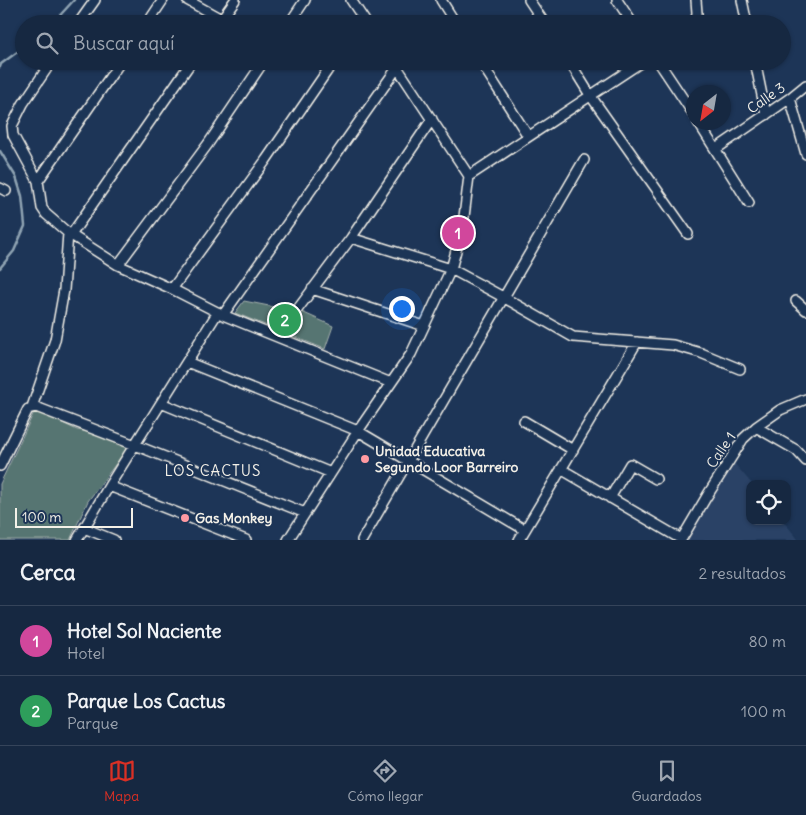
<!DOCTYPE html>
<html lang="es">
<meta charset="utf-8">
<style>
:root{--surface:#162841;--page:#23344c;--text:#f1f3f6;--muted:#9ea6b1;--line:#35445a;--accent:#d93025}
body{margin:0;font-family:Delius,sans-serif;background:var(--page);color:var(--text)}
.controls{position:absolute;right:15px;bottom:15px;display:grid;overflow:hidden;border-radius:10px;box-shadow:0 1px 4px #0004}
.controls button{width:45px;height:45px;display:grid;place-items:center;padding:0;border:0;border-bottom:1px solid var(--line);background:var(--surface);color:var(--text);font:25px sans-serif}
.compass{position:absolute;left:686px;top:85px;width:45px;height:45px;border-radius:50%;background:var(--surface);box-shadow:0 1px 4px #0004;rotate:211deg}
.scale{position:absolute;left:15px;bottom:12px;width:118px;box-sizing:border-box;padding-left:5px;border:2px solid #f4f1e8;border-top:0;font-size:14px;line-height:18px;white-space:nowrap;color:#f4f1e8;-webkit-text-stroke:4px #1d3557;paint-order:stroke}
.you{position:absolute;left:401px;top:308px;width:18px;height:18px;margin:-12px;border:4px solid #fff;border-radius:50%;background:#1a73e8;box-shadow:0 0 0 8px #1a73e833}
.badge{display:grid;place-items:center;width:32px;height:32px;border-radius:50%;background:var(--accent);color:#fff;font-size:16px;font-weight:700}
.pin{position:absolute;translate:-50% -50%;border:2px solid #fff;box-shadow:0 1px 5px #0006}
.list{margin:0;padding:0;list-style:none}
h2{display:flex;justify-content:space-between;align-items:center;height:65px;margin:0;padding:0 20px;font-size:21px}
h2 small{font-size:16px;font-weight:400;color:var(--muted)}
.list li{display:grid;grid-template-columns:32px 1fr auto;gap:15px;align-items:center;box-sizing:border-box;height:70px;padding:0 20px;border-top:1px solid var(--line)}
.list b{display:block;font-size:19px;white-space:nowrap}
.list p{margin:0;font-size:16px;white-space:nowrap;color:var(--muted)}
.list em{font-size:16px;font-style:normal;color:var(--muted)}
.icon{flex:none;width:28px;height:28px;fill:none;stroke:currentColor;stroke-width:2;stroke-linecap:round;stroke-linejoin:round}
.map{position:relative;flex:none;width:806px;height:540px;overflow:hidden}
.search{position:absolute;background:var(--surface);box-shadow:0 1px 4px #0004;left:15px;right:15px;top:15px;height:55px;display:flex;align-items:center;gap:12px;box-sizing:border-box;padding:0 18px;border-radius:28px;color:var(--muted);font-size:19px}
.sheet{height:205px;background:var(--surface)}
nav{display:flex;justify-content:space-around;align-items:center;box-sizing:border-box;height:70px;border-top:1px solid var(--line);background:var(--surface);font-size:14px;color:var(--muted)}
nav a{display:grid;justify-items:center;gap:2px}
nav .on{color:var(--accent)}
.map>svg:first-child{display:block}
.built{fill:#2a4266}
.green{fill:#577472;stroke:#a6b2ad}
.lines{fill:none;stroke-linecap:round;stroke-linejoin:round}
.stream{stroke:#90a4b3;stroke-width:2.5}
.minor-casing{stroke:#f4f1e8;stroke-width:12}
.minor{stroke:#1d3557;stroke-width:9}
.poi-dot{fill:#ff9aa2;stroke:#1d3557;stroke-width:2}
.labels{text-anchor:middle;stroke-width:4;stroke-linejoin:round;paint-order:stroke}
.street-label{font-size:14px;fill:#f4f1e8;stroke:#1d3557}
.poi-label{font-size:14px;font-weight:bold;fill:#f4f1e8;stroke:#1d3557;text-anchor:start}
.neighbourhood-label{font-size:15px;letter-spacing:1px;fill:#f4f1e8;stroke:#1d3557}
</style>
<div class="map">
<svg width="806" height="540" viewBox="0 0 806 540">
<rect width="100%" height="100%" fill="#1d3557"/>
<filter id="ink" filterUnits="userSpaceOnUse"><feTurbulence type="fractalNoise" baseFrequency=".02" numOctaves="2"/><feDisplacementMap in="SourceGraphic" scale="10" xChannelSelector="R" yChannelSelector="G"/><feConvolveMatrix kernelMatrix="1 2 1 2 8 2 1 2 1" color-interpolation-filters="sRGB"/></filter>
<g filter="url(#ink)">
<path class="built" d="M 734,463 L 752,484 L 750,484 L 750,521 L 783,521 L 798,539 L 796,540 L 687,540 Z"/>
<path class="green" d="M 244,301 L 304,313 L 333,326 L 325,349 L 235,313 Z
M 35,410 L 77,430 L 98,433 L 130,445 L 88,501 L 70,540 L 0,540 L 0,484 Z"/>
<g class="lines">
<path class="stream" d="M 52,24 L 74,0
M 0,67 L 1,64 L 24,47
M 0,151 L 16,177 L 22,196 L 25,226 L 14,251 L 0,268"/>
<defs>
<path id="minor" d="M 187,0 L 221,19
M 351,0 L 367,24
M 441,0 L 456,24
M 529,0 L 545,24
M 617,0 L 633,24
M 742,0 L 747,24
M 78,24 L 95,0
M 147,24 L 163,0
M 218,24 L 235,0
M 289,24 L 305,0
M 695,24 L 697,13 L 696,0
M 52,61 L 23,104 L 12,126 L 13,135 L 38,181 L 42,208 L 46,214 L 68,233 L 118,265 L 172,289 L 223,315 L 391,383
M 480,61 L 528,136
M 569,61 L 590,95 L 688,234
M 658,61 L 694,115
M 755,61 L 766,115
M 790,98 L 806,154
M 698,122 L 749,203
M 716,149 L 790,98 L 806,85
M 469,176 L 643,61
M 38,181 L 121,61
M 0,188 L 6,191
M 71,235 L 192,61
M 351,238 L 451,269 L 503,297 L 573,337 L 673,345 L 701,353 L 740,369
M 118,265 L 208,144 L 264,61
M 172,289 L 266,160 L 334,61
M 312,289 L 424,326
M 796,301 L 806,310
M 297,310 L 351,238 L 432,119
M 223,315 L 397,68
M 187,362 L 358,431 L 525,530
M 161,403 L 331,473
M 32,407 L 55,340 L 64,290 L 68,233
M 524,421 L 573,450
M 756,427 L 796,450 L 806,461
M 0,466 L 28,409 L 36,407 L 135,445 L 305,513
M 561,469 L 681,539
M 109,486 L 246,540
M 610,498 L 630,464 L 656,479
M 84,528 L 114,540
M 77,540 L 109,486 L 218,312
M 288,540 L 358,431 L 411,354 L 451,269 L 463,225 L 469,176 L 393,61
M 362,540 L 584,160
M 519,540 L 637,342
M 681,540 L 707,496 L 743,439 L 756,427 L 780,410 L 806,399"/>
</defs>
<use href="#minor" class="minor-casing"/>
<use href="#minor" class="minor"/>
</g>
</g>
<g class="poi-dot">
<circle cx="365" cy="459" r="5"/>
<circle cx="185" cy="518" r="5"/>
</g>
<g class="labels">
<g class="street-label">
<text transform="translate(766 98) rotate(-35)" y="5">Calle 3</text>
<text transform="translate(721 450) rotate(-56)" y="5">Calle 1</text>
</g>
<g class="poi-label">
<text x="375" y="456">Unidad Educativa<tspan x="375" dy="16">Segundo Loor Barreiro</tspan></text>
<text x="195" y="523">Gas Monkey</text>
</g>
<g class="neighbourhood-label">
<text x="213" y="476">LOS CACTUS</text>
</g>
</g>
</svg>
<div class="controls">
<button><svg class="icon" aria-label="locate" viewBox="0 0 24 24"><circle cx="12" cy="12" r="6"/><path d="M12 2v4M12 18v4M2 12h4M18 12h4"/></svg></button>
</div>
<svg class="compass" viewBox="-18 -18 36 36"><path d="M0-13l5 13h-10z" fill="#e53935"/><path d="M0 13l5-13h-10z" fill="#9ea6b1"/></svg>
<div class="scale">100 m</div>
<div class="you"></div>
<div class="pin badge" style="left:458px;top:233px;background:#d1479c">1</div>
<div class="pin badge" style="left:285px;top:320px;background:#2e9e5b">2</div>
<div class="search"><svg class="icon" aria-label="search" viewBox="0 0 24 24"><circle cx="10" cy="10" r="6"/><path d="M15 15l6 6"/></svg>Buscar aquí</div>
</div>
<section class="sheet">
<h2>Cerca<small>2 resultados</small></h2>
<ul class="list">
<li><span class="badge" style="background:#d1479c">1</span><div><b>Hotel Sol Naciente</b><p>Hotel</p></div><em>80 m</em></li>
<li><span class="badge" style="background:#2e9e5b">2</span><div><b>Parque Los Cactus</b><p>Parque</p></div><em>100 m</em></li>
</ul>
</section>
<nav>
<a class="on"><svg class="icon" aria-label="map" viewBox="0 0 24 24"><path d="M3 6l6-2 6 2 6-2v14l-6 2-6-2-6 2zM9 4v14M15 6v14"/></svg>Mapa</a>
<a><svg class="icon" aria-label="directions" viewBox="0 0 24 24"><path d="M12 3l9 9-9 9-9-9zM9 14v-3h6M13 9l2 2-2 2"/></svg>Cómo llegar</a>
<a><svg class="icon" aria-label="saved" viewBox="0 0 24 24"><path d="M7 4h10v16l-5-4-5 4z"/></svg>Guardados</a>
</nav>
